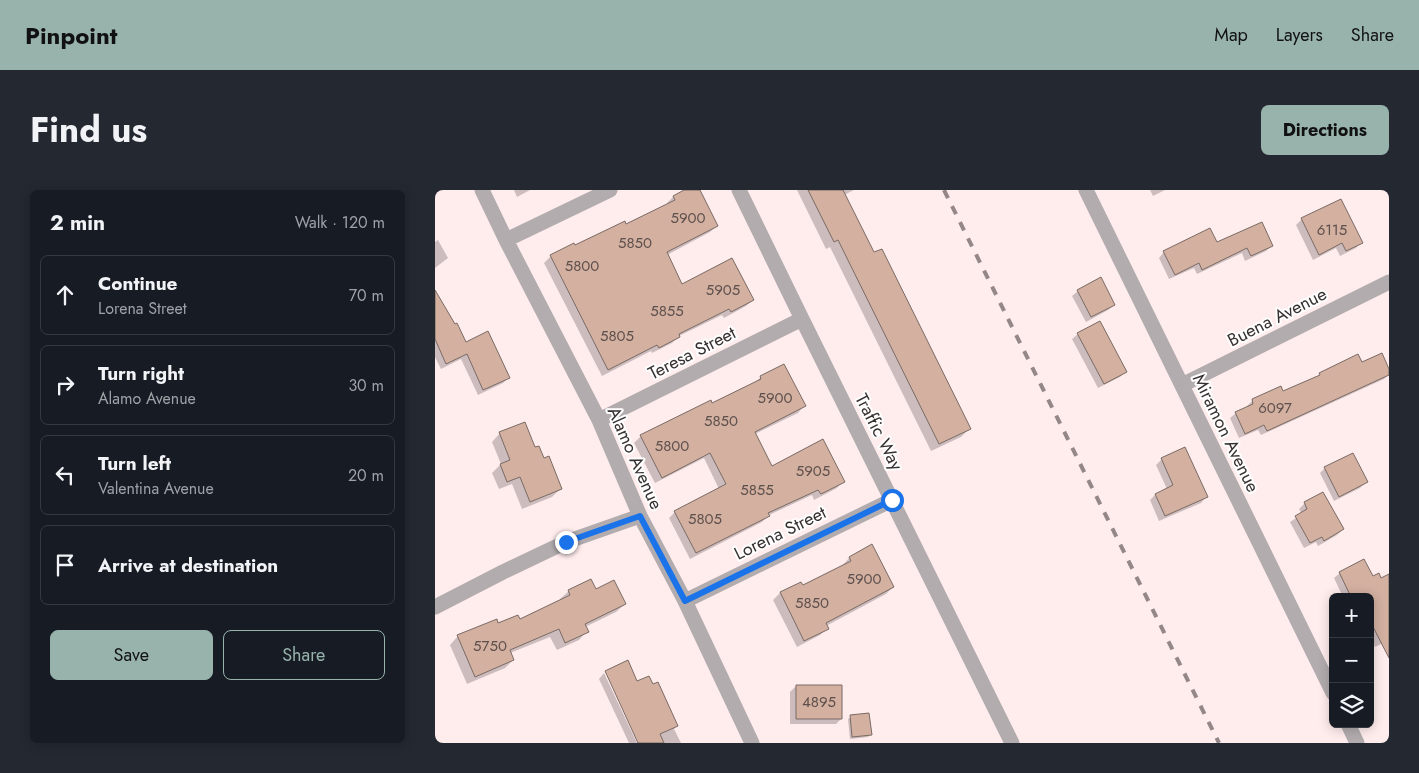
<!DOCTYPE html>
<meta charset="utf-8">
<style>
:root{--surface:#171b24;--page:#242831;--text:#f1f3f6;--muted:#9ea1a6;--line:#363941;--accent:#97b3ab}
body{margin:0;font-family:Jost,sans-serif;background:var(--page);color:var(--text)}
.controls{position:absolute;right:15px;bottom:15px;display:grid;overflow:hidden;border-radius:8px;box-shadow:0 2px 12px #0003}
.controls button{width:45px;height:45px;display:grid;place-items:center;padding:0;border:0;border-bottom:1px solid var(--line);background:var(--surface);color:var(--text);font:25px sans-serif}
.stop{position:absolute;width:15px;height:15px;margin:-11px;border:4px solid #1a73e8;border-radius:50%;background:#fff}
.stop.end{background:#1a73e8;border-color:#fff;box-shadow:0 1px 5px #0008}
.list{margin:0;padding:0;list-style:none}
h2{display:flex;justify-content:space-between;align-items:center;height:65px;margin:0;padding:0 20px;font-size:21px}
h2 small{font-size:16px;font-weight:400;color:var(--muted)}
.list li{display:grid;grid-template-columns:32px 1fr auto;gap:15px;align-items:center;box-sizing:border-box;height:80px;margin:0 10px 10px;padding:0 10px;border:1px solid var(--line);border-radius:8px}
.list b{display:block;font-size:19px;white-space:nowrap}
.list p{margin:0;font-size:16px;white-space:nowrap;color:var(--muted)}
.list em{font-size:16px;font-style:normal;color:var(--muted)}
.actions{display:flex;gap:10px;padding:15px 20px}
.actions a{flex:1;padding:11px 0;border:1px solid var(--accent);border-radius:8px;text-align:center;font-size:18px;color:var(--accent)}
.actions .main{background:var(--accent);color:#111}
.icon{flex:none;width:28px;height:28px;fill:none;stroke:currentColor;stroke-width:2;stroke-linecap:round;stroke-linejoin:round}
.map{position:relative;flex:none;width:954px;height:553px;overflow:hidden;border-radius:8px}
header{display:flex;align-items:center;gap:30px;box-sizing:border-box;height:70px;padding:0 25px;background:var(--accent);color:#111}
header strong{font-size:24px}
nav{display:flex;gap:28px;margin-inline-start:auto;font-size:18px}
.intro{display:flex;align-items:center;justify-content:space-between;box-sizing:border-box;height:120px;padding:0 30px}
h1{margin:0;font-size:35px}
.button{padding:12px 22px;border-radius:8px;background:var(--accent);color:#111;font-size:18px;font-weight:700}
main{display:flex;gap:30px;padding:0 30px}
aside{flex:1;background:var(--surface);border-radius:8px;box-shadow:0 2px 12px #0003}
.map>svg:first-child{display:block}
.shadow{fill:#0003}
.building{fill:#d3b0a0;stroke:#796b65}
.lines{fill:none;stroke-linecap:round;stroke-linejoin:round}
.minor{stroke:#b2acaf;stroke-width:15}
.rail{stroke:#948788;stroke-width:4;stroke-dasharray:9 9;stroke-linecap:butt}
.route{stroke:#1a73e8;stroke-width:6}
.labels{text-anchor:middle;stroke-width:4;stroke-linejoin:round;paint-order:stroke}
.number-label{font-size:15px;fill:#5e504c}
.street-label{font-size:18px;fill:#373030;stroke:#fefefe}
</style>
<header>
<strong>Pinpoint</strong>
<nav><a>Map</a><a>Layers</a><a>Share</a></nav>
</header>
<div class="intro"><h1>Find us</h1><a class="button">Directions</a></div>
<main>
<aside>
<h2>2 min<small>Walk · 120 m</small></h2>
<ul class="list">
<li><svg class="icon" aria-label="ahead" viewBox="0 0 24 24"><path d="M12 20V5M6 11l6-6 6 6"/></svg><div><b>Continue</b><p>Lorena Street</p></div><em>70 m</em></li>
<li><svg class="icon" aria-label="right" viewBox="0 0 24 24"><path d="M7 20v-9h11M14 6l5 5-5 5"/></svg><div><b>Turn right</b><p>Alamo Avenue</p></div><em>30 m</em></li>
<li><svg class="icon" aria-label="left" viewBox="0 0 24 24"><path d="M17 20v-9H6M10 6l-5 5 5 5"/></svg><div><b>Turn left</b><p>Valentina Avenue</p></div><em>20 m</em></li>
<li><svg class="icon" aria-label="arrive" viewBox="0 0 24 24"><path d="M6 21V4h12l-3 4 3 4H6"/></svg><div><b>Arrive at destination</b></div></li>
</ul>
<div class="actions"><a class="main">Save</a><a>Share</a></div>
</aside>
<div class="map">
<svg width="954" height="553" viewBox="0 0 954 553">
<rect width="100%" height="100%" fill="#ffeced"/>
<path class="shadow" d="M 79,0 L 95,0 L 82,7 Z
M 251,0 L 263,0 L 282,36 L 275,42 L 232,65 L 247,95 L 318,110 L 311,116 L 289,128 L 287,125 L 244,146 L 237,153 L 217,163 L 216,161 L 167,186 L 109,73 L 116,66 L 138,55 L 139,57 L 190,36 L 233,15 L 232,13 L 238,7 Z
M 362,0 L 419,0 L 409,5 L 439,64 L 534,239 L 526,247 L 496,261 L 395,57 L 391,59 Z
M 715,0 L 730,0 L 718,6 Z
M 867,29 L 926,52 L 921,58 L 905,66 L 901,58 L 878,70 L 861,35 Z
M 3,50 L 13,68 L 0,78 L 0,52 Z
M 837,55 L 831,61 L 810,71 L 807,63 L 762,84 L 759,78 L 734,89 L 724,68 L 729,62 Z
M 643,101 L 679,115 L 673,120 L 651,132 L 637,106 Z
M 0,102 L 30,153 L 73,188 L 68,193 L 43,205 L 26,169 L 6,179 L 0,167 Z
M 643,144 L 690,182 L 685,187 L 663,198 L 637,149 Z
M 927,174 L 954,182 L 954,184 L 949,189 L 826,245 L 823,240 L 804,248 L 795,228 L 801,223 L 812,218 L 812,216 L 817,211 L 845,198 L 847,203 L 880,189 L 885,184 Z
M 326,187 L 369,216 L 363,223 L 320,244 L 336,278 L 408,291 L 402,298 L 379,310 L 377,305 L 334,325 L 327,332 L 255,369 L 234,328 L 240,322 L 284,299 L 269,268 L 220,293 L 199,253 L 206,246 L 275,212 L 277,215 L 319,193 Z
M 65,243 L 99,259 L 125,299 L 117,307 L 87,319 L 77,294 L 64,299 L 57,283 L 66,274 L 57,252 Z
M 750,259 L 771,307 L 766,313 L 724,331 L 715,310 L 720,305 L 732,299 L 721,275 L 727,269 Z
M 890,278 L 931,292 L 925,298 L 899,311 L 885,283 Z
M 888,304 L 908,339 L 902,345 L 883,356 L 881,352 L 869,358 L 855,332 L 867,324 L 864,319 L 870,313 Z
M 414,368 L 458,397 L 451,404 L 391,436 L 392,438 L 385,445 L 362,457 L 338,410 L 345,403 L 366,393 L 367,396 L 408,376 L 408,375 Z
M 905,383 L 946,389 L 954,394 L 954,450 L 940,457 L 935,447 L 935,407 L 908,407 L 899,388 Z
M 160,400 L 190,414 L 181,422 L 150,437 L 152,441 L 144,450 L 122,460 L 115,447 L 75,463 L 78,470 L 70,478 L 32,494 L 15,455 L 23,446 L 63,435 L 84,431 L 126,411 L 125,409 L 134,401 Z
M 171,482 L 202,493 L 242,535 L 239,539 L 246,553 L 205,553 L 172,483 L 170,483 Z
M 169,483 L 202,553 L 194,553 L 164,489 Z
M 361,496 L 406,529 L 401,534 L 355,534 L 355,502 Z
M 416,527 L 436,544 L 433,547 L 415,549 L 413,529 Z"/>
<path class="building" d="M 249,0 L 265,0 L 283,36 L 232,62 L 247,94 L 297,68 L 319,110 L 296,122 L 294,119 L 244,144 L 245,147 L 224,158 L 222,155 L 173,180 L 115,65 L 139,53 L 140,55 L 190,31 L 191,34 L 240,10 L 238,6 Z
M 373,0 L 408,0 L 439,62 L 447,59 L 536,239 L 504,254 L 403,50 L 399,52 Z
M 906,9 L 928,53 L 911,61 L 907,53 L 884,65 L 866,28 Z
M 827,32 L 838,56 L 816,66 L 812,58 L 767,80 L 764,73 L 740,85 L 728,61 L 775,38 L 782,52 Z
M 666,87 L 680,115 L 656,127 L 642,100 Z
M 0,100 L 20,134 L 22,133 L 31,152 L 53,141 L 75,188 L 48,200 L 32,164 L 11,174 L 0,149 Z
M 665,131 L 692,182 L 669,194 L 642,143 Z
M 947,163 L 954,179 L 954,185 L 832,241 L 829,235 L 810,244 L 800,222 L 818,214 L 817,209 L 846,196 L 848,201 L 885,185 L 884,183 L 923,164 L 927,172 Z
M 349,174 L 371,216 L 320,242 L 337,276 L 388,249 L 410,292 L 386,304 L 383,300 L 333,323 L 335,326 L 261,363 L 239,321 L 291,294 L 275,263 L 227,288 L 205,245 L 276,210 L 277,213 L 326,189 L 325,186 Z
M 90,232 L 100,257 L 104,256 L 109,268 L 114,266 L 127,299 L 95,312 L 85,287 L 72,292 L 65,274 L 75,270 L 64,242 Z
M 750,257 L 773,307 L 730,326 L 720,304 L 738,295 L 726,268 Z
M 918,263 L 933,292 L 904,307 L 889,277 Z
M 888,302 L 909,339 L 889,351 L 887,347 L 875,353 L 860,326 L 872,319 L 869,312 Z
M 437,354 L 459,397 L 391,433 L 394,439 L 369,451 L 345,402 L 366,392 L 368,395 L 416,371 L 414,367 Z
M 929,369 L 938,386 L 944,383 L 946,388 L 954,384 L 954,468 L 935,431 L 935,407 L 916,407 L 904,382 Z
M 156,389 L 161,399 L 179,390 L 191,414 L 150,434 L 154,442 L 130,453 L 124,439 L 75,460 L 79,470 L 40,487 L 22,445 L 62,429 L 63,433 L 83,425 L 85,429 L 135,405 L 133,400 Z
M 193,470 L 202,491 L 214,486 L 218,494 L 223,492 L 243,536 L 225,544 L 229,553 L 203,553 L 170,481 Z
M 361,495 L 407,495 L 407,529 L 361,529 Z
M 434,523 L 437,545 L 417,547 L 415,525 Z"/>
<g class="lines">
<path class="minor" d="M 47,0 L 71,50 L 164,230 L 205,326 L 250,411 L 317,553
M 304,0 L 367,129 L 577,553
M 651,0 L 898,503
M 71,50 L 175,0
M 747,195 L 954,92
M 164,230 L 367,129
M 250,411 L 457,310
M 0,417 L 68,382 L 131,352 L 205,326
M 913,534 L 922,553"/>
<path class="rail" d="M 509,0 L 784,553"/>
</g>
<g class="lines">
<path class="route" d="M 131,352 L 205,326 L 250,411 L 457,310"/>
</g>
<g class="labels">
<g class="number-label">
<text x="253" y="33">5900</text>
<text x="897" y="45">6115</text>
<text x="200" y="58">5850</text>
<text x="147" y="81">5800</text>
<text x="288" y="105">5905</text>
<text x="232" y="126">5855</text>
<text x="182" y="151">5805</text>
<text x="340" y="213">5900</text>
<text x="840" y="223">6097</text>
<text x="286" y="236">5850</text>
<text x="237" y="261">5800</text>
<text x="378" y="286">5905</text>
<text x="322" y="305">5855</text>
<text x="270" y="334">5805</text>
<text x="429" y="394">5900</text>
<text x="377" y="418">5850</text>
<text x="55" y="461">5750</text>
<text x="384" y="517">4895</text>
</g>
<g class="street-label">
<text transform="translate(842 127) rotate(-27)" y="6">Buena Avenue</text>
<text transform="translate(257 163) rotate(-27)" y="6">Teresa Street</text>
<text transform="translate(444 242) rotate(63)" y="6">Traffic Way</text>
<text transform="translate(791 243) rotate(64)" y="6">Miramon Avenue</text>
<text transform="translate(200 268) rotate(66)" y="6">Alamo Avenue</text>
<text transform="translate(345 343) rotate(-26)" y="6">Lorena Street</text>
</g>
</g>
</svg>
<div class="controls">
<button>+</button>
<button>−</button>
<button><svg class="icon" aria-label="layers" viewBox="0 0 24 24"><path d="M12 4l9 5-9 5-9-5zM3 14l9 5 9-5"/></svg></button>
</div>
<div class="stop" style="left:457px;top:310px"></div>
<div class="stop end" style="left:131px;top:352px"></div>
</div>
</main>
